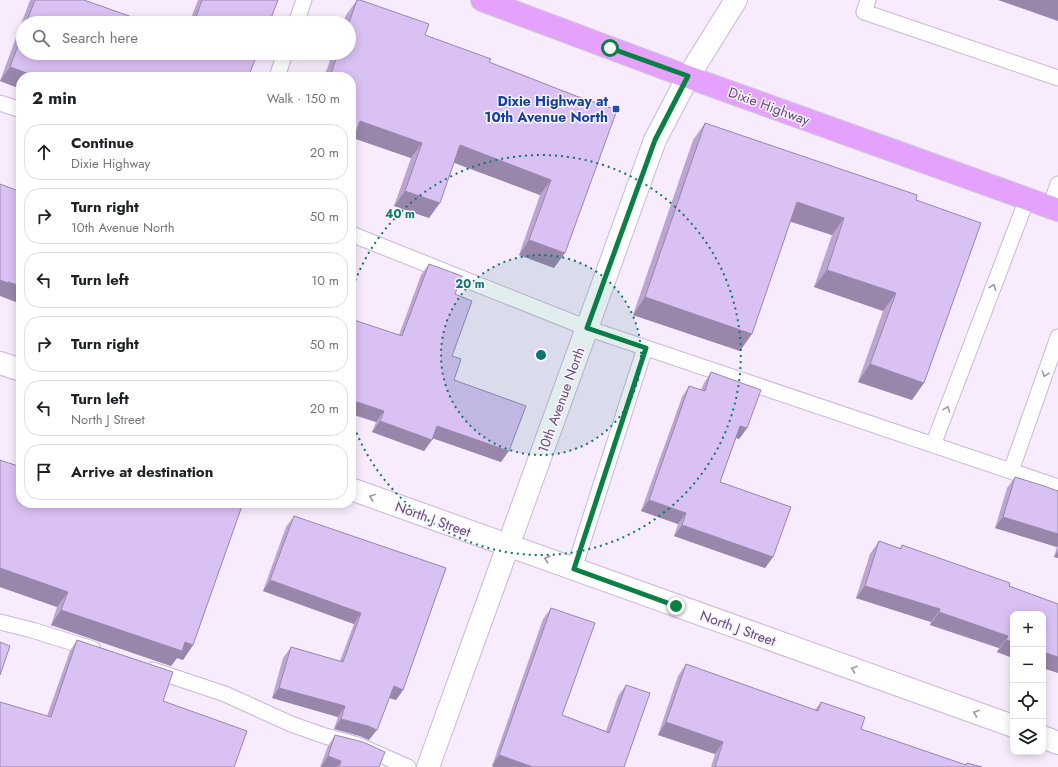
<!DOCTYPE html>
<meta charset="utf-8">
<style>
:root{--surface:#fff;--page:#f2f2f2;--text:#202124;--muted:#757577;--line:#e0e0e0}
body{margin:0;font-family:Jost,sans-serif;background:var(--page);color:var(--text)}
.controls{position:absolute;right:12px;bottom:12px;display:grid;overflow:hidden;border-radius:8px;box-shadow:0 2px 10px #0003}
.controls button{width:36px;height:36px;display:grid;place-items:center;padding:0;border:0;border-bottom:1px solid var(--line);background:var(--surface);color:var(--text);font:20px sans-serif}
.stop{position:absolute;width:12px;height:12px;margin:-9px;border:3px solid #0b8043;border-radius:50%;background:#fff}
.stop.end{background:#0b8043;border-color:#fff;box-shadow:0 1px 4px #0008}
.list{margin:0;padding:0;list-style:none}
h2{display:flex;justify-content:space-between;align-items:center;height:52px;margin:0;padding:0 16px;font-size:17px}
h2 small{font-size:13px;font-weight:400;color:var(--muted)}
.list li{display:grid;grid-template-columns:26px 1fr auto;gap:12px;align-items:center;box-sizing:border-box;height:56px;margin:0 8px 8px;padding:0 8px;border:1px solid var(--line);border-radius:16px}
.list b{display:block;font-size:15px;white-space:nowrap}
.list p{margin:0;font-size:13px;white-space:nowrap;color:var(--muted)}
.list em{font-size:13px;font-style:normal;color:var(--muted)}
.icon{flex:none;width:22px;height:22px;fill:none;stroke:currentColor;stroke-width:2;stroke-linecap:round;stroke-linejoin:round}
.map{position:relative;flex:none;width:1058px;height:767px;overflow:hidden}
.search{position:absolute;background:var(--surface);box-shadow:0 2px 10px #0003;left:16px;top:16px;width:340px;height:44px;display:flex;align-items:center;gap:10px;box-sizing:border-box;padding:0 14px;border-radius:22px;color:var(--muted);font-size:15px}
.panel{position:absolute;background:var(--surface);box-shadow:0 2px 10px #0003;left:16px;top:72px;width:340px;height:436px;border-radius:16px}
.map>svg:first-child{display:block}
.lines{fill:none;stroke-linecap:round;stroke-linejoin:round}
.service-casing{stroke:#c9b7d9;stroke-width:17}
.minor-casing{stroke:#c9b7d9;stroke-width:24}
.secondary-casing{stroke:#cbb6de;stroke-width:24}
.primary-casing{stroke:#d0c9d7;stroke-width:24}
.service{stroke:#fff;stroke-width:15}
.minor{stroke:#fff;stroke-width:22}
.secondary{stroke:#fff;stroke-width:22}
.primary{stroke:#e4a2fe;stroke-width:22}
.wall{fill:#bba6d2}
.shaded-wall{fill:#9987ab}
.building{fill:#dac1f4;stroke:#9987ab}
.oneway{stroke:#a093b0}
.route{stroke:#0b8043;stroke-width:5}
.ring{fill:none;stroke:#0f766e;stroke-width:2;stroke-dasharray:2 4}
.transit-dot{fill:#1a4fb4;stroke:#fbf3ff;stroke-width:1.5}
.labels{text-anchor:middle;stroke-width:3;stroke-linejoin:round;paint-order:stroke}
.transit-label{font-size:14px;font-weight:bold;fill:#164399;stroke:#fbf3ff;text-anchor:end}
.street-label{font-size:14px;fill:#614b7b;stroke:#fbf3ff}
.centre{fill:#0f766e;stroke:#fbf3ff;stroke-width:2}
.ring-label{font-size:12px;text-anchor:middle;font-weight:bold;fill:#0f766e;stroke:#fbf3ff;stroke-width:3;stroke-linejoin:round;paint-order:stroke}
</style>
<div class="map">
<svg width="1058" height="767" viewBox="0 0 1058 767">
<rect width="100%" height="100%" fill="#f8ebfd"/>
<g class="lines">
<defs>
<path id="service" d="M 868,0 L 864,12 L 1058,78
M 296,23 L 304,0
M 277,77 L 285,53
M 0,103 L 21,110
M 1050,207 L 1058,184
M 351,234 L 587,328 L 1058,487
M 933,445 L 1027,199
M 1011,471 L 1058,337
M 574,569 L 645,348
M 0,622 L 32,630 L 93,649
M 153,670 L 225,694 L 291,724 L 325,736 L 358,745 L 408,767"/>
<path id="minor" d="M 0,363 L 21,370
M 351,489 L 1013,726
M 1043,737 L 1058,743"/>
<path id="secondary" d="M 428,767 L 655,140 L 688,77 L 736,0"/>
<path id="primary" d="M 482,0 L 688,77 L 1058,210"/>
</defs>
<use href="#service" class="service-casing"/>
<use href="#minor" class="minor-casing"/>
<use href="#secondary" class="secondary-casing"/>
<use href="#primary" class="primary-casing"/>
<use href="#service" class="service"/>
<use href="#minor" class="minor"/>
<use href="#secondary" class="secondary"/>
<use href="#primary" class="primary"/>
</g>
<path class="wall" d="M 30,0 L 84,0 L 149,23 L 23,23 L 23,53 L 21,77 L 21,89 L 0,81 Z
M 198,0 L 278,0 L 269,23 L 189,23 Z
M 357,0 L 360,0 L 425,35 L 489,62 L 576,96 L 554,268 L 519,255 L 540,195 L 454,162 L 429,218 L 394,206 L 411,158 L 353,138 L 351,77 L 324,77 L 333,53 L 349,53 L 349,23 L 343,23 L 346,15 Z
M 705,123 L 916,200 L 912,400 L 858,382 L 883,311 L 814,287 L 832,235 L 790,221 L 740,351 L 633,315 L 693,140 Z
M 429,264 L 455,294 L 452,356 L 454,380 L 501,462 L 433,438 L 424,451 L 372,432 L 376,422 L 351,414 L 351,319 L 399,335 L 421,275 Z
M 711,372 L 747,428 L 739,439 L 736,438 L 720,482 L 773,557 L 765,568 L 674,536 L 678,524 L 641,511 L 682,397 L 689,386 L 701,390 L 704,383 Z
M 0,460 L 193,645 L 183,660 L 177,658 L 171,666 L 51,625 L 57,607 L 0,587 Z
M 1015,477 L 1058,491 L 1058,558 L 1054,557 L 1057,547 L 995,528 L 1007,488 Z
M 294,516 L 446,568 L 403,690 L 396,700 L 389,698 L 369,740 L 360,736 L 334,729 L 338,717 L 272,698 L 283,658 L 291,647 L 340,661 L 354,624 L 263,591 L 286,527 Z
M 879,541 L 900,548 L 902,545 L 1009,586 L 1058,604 L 1058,673 L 1043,668 L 1043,614 L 1013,614 L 1013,658 L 997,652 L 999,648 L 930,625 L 931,622 L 856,598 L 870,554 Z
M 551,608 L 562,715 L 606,731 L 618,696 L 626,685 L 624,767 L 492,766 L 543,619 Z
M 77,640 L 163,701 L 234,767 L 47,716 L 70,651 Z
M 686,664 L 815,710 L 821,702 L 861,729 L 965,765 L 967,763 L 982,767 L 711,767 L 715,754 L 658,735 L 678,676 Z
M 335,735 L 379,767 L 320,767 L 328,746 Z"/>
<path class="shaded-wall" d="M 998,0 L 1058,0 L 1058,21 Z
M 10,67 L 38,77 L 21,77 L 21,89 L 0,81 Z
M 360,121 L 422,143 L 411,158 L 353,138 L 351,141 L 351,134 Z
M 460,145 L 551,180 L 540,195 L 449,161 Z
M 405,191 L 440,203 L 429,218 L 394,206 Z
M 797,202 L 844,218 L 832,235 L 785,220 Z
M 529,240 L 565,253 L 554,268 L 519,255 Z
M 827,270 L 896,293 L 883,311 L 814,287 Z
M 0,280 L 8,282 L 21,286 L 21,304 L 0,296 Z
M 645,297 L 752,334 L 740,351 L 633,315 Z
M 870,364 L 924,383 L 912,400 L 858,382 Z
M 351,400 L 384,411 L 376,422 L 351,414 Z
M 380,421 L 432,440 L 424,451 L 372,432 Z
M 437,426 L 509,451 L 501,462 L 429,437 Z
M 740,426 L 747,428 L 739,439 L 733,437 Z
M 649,500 L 686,513 L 678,524 L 641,511 Z
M 1003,517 L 1058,534 L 1058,546 L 1057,547 L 995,528 Z
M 682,525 L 773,557 L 765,568 L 674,536 Z
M 1058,551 L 1058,558 L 1054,557 Z
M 0,568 L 68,592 L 57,607 L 0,587 Z
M 270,580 L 361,613 L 354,624 L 263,591 Z
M 865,586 L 940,609 L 931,622 L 856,598 Z
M 61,610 L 185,642 L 193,645 L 183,660 L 177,658 L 171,666 L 51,625 Z
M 939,612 L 1008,636 L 999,648 L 930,625 Z
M 1006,640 L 1013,642 L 1013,658 L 997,652 Z
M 1043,652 L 1058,657 L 1058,673 L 1043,668 Z
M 394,686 L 403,690 L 396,700 L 386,697 Z
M 279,688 L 345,706 L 338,717 L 272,698 Z
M 341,719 L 368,726 L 377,730 L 369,740 L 360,736 L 334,729 Z
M 666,722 L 723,742 L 715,754 L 658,735 Z
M 499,755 L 533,767 L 494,767 L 492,766 Z
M 328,756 L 341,761 L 337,767 L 321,767 Z"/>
<path class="building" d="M 35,0 L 84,0 L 149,23 L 26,23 Z
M 202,0 L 278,0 L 269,23 L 194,23 Z
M 357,0 L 360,0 L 429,24 L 425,35 L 491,59 L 489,62 L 576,96 L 617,110 L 565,253 L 529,240 L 551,180 L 460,145 L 440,203 L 405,191 L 422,143 L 360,121 L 355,135 L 351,134 L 351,77 L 330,77 L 338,53 L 349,53 L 349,23 Z
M 23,32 L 23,53 L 258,53 L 248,77 L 38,77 L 10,67 Z
M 705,123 L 917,195 L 916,200 L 981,223 L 924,383 L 870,364 L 896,293 L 827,270 L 844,218 L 797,202 L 752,334 L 645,297 Z
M 0,184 L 21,192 L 21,286 L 8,282 L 8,283 L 0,280 Z
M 429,264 L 462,276 L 455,294 L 472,301 L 452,356 L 461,359 L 454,380 L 526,406 L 509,451 L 437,426 L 432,440 L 380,421 L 384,411 L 351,400 L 351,319 L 402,336 Z
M 711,372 L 761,390 L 747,428 L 740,426 L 720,482 L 791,507 L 773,557 L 682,525 L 686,513 L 649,500 L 689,386 L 705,391 Z
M 0,460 L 21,467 L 21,503 L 243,503 L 193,645 L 185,642 L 182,651 L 61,610 L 68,592 L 0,568 Z
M 1015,477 L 1041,485 L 1058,491 L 1058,534 L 1003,517 Z
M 294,516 L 446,568 L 403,690 L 394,686 L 377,730 L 368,726 L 341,719 L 345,706 L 279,688 L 291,647 L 343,662 L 361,613 L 270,580 Z
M 879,541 L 901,549 L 902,545 L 1010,583 L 1009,586 L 1058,604 L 1058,657 L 1043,652 L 1043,614 L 1013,614 L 1013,642 L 1006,640 L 1008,636 L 939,612 L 940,609 L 865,586 Z
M 551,608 L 595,623 L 562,715 L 609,733 L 626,685 L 650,693 L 624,767 L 533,767 L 499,755 Z
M 77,640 L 173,672 L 163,701 L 247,731 L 234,767 L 0,767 L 0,702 L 51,717 Z
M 0,642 L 10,646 L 0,675 Z
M 686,664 L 818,711 L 821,702 L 865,717 L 861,729 L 966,765 L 967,763 L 982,767 L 715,767 L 723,742 L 666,722 Z
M 335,735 L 363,742 L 385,752 L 379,767 L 339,767 L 341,761 L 328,756 Z"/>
<defs><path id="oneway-chevron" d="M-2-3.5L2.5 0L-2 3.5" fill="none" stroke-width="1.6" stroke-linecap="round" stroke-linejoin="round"/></defs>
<g class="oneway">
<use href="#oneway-chevron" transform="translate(993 287) rotate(-69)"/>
<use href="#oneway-chevron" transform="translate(1045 374) rotate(109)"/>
<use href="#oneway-chevron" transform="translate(947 409) rotate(-69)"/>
<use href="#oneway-chevron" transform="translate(372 497) rotate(-160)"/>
<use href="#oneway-chevron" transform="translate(547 559) rotate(-161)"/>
<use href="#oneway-chevron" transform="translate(854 669) rotate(-160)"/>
<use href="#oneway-chevron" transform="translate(976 713) rotate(-160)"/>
</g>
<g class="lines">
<path class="route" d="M 610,48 L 688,76 L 655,140 L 587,328 L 646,348 L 574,569 L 676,606"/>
</g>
<circle cx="541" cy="355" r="100" fill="#0f766e" fill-opacity=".12"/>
<g class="ring">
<circle cx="541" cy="355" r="100"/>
<path d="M351 292A200 200 0 1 1 351 418"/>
</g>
<rect class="transit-dot" x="612" y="105" width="8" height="8" rx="2"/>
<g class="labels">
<g class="transit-label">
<text x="608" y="106">Dixie Highway at<tspan x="608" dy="16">10th Avenue North</tspan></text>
</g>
<g class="street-label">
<text transform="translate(769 106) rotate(20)" y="5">Dixie Highway</text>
<text transform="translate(561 400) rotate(-70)" y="5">10th Avenue North</text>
<text transform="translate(433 519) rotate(20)" y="5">North J Street</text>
<text transform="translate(738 628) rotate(20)" y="5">North J Street</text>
</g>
</g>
<circle cx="541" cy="355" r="6" class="centre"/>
<g class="ring-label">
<text x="400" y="218">40 m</text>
<text x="470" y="288">20 m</text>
</g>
</svg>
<div class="controls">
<button>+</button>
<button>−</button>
<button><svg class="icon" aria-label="locate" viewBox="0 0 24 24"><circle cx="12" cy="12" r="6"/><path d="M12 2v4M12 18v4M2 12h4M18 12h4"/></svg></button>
<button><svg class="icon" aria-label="layers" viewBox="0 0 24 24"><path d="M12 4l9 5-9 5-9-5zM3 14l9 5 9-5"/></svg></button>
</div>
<div class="stop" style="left:610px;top:48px"></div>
<div class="stop end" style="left:676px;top:606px"></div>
<div class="search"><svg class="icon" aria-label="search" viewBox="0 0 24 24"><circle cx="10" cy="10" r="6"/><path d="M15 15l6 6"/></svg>Search here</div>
<section class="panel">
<h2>2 min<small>Walk · 150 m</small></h2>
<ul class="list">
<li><svg class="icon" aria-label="ahead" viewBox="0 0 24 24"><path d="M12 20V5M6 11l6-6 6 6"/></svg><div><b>Continue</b><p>Dixie Highway</p></div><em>20 m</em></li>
<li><svg class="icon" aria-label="right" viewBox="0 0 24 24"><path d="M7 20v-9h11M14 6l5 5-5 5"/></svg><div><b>Turn right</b><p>10th Avenue North</p></div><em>50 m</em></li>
<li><svg class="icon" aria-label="left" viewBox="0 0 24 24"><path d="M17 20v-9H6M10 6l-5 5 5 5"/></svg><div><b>Turn left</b></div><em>10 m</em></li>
<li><svg class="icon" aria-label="right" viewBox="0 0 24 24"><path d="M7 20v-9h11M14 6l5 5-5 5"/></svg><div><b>Turn right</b></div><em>50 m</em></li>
<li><svg class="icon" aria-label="left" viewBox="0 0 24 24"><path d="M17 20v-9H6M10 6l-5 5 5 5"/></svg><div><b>Turn left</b><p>North J Street</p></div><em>20 m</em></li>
<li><svg class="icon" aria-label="arrive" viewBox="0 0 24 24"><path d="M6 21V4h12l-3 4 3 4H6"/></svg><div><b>Arrive at destination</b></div></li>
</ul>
</section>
</div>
